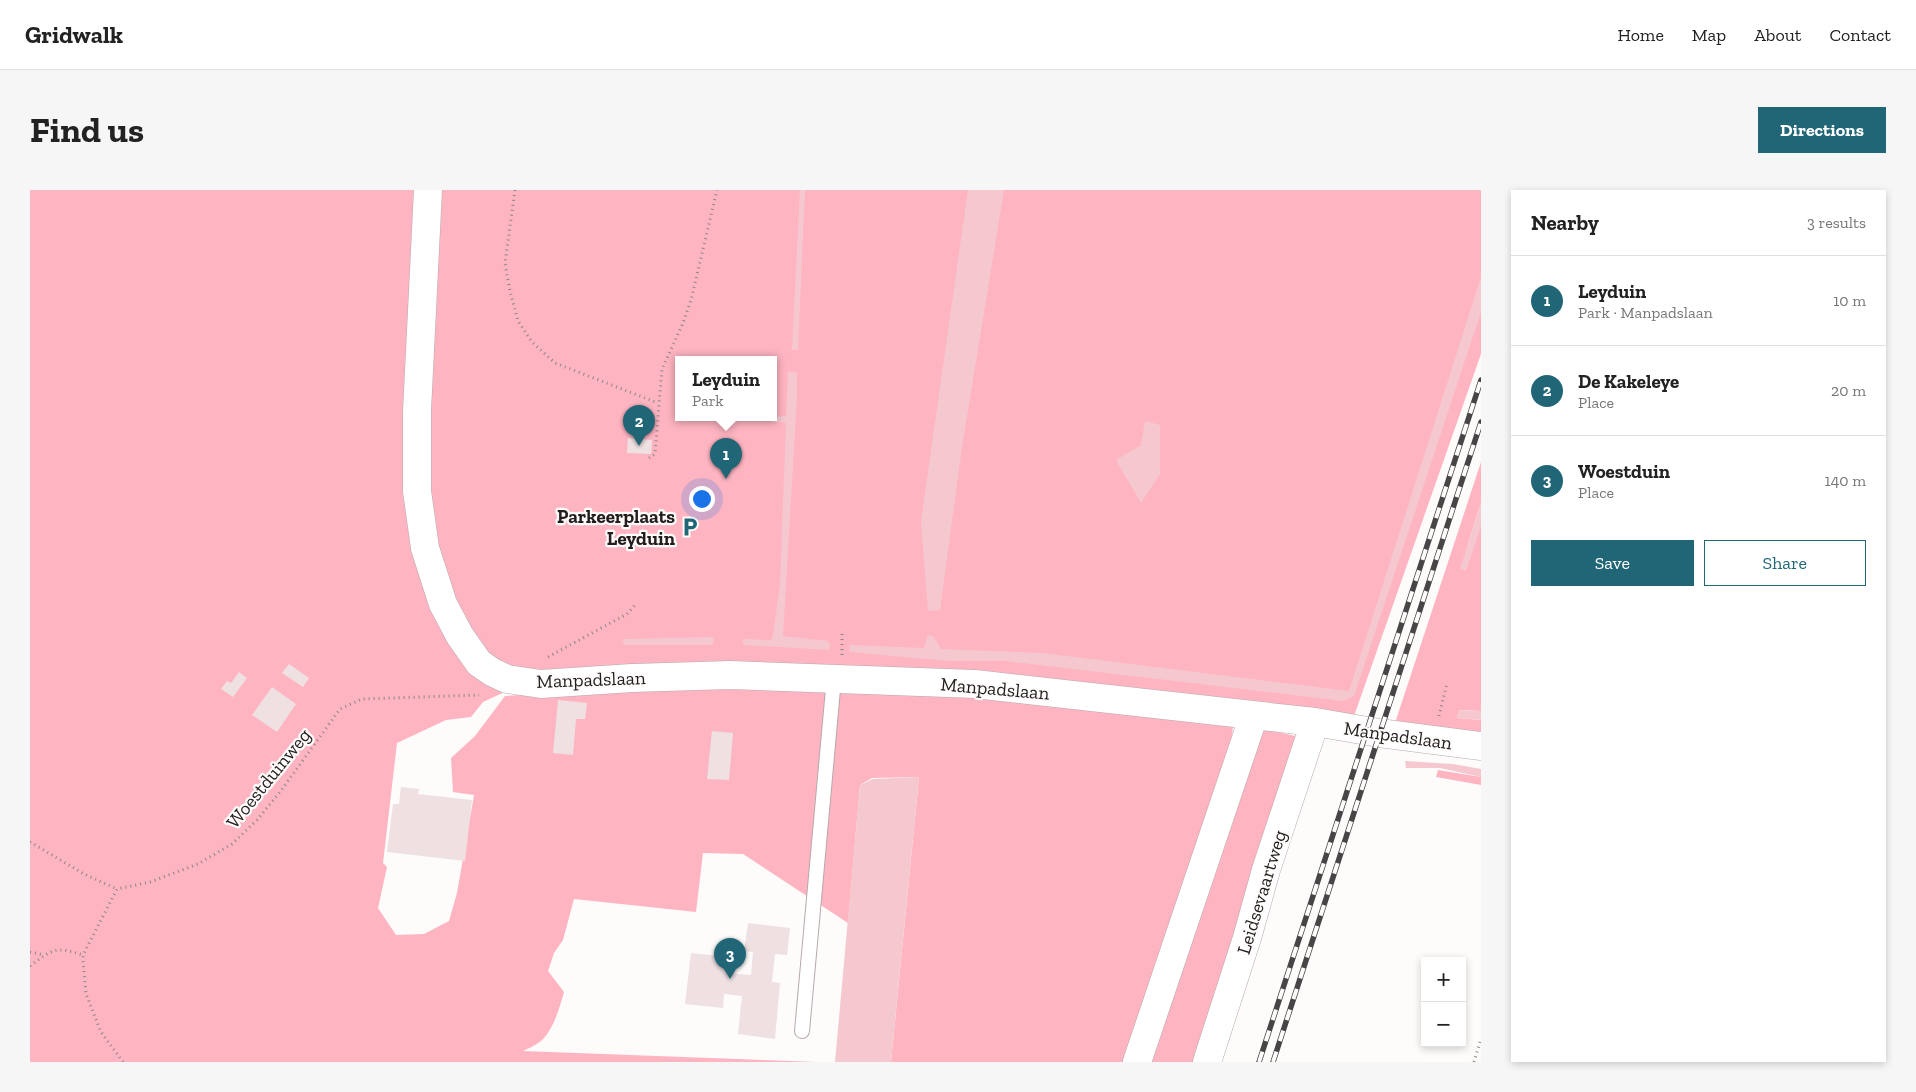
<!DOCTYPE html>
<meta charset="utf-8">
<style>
:root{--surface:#fff;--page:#f6f6f6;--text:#222;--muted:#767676;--line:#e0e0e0;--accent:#216677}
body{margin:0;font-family:"Zilla Slab",serif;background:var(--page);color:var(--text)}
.controls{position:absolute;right:15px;bottom:15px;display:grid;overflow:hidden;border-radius:0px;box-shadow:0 2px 8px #0003}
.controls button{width:45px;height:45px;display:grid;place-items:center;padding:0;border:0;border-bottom:1px solid var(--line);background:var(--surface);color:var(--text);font:25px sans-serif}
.you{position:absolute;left:671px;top:308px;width:18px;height:18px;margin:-12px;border:4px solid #fff;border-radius:50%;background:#1a73e8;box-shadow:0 0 0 8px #1a73e833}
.badge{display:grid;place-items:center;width:32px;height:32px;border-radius:50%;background:var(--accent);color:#fff;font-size:16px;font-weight:700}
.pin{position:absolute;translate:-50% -41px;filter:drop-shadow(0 1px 2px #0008)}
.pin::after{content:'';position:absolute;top:26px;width:18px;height:15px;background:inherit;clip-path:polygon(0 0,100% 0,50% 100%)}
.popup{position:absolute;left:645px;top:166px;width:102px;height:65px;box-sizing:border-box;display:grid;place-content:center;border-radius:0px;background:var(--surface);filter:drop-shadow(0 1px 4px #0005);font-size:16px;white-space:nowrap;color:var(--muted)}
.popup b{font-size:19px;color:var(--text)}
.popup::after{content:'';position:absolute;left:50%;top:100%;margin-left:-10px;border:10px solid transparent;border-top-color:var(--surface)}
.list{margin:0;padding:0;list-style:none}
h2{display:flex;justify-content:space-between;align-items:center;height:65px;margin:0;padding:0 20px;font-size:21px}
h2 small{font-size:16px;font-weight:400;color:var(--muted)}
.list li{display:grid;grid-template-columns:32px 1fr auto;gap:15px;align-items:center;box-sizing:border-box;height:90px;padding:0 20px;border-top:1px solid var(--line)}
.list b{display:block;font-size:19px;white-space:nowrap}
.list p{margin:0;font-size:16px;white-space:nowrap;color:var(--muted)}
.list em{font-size:16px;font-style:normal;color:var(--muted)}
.actions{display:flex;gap:10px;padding:15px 20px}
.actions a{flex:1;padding:11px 0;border:1px solid var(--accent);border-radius:0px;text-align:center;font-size:18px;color:var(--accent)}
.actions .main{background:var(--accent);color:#fff}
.map{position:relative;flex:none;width:1451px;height:872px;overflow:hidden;border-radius:0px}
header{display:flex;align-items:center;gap:30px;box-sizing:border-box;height:70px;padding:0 25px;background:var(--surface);border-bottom:1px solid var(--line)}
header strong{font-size:24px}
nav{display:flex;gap:28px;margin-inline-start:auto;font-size:18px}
.intro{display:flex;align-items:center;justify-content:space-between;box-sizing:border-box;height:120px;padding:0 30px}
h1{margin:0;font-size:35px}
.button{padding:12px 22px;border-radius:0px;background:var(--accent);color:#fff;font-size:18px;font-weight:700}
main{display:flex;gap:30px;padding:0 30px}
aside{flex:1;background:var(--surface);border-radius:0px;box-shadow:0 2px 8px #0003}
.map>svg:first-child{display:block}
.green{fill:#feb4c1;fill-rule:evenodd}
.water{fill:#f5c8cf}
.building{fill:#efe0e2}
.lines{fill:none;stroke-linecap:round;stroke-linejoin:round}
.service-casing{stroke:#b7a9ab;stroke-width:16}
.minor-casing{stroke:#b7a9ab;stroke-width:29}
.path{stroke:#8b8787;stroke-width:3;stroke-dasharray:1 4;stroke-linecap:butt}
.service{stroke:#fff;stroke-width:14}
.minor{stroke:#fff;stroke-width:28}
.rail-casing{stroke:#494445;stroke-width:5.5}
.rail{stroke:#fefbfb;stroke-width:4;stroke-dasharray:11;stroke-linecap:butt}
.labels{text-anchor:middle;stroke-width:4.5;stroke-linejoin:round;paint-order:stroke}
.poi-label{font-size:19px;font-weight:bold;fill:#231d1e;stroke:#fefbfb;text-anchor:end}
.street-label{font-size:19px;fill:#231d1e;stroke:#fefbfb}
</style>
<header>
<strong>Gridwalk</strong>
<nav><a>Home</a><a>Map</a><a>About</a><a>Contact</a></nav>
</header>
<div class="intro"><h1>Find us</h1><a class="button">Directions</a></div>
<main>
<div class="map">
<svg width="1451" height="872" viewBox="0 0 1451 872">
<rect width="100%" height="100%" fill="#fefbfb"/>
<path class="green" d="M 0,0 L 1451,0 L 1451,164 L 1323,529 L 1256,523 L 1169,511 L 1041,499 L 913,483 L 782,477 L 708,477 L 509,486 L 453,512 L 441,527 L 416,530 L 367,553 L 353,673 L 357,677 L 348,718 L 366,745 L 394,744 L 419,731 L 427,703 L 444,605 L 423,602 L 421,568 L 445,546 L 475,506 L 492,505 L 524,500 L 631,494 L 785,495 L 950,503 L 1203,535 L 1202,547 L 1205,553 L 1212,534 L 1274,548 L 1167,872 L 861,872 L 889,587 L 842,588 L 830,595 L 818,733 L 713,664 L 673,663 L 666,722 L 544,709 L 533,750 L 524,763 L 518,781 L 534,802 C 529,819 524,839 511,851 C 506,855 499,858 493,861 L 788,872 L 0,872 ZM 648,170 L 744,170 L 744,228 L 648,228 Z
M 1451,272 L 1451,313 L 1437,357 L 1451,320 L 1451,521 L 1430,520 L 1427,528 L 1451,530 L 1451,545 L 1365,533 Z
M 1408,580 L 1451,587 L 1451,595 L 1406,587 Z"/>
<path class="water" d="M 770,0 L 775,0 L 768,160 L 762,160 Z
M 938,0 L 974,0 L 932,257 L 910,420 L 898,421 L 891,331 Z
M 1451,87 L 1451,122 L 1324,506 L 1313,511 L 976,471 L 918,471 L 820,462 L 819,455 L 894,458 L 898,445 L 904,447 L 911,459 L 1012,463 L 1319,501 Z
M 758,181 L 767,183 L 767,208 L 753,446 L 798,451 L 800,455 L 799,460 L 713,455 L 713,449 L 741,450 L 743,445 L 750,394 L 756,233 L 712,228 L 756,226 Z
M 1115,231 L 1130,235 L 1130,284 L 1111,313 L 1086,270 L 1111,255 Z
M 1451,313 L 1451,336 L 1436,381 L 1430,379 Z
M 683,447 L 684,451 L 682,455 L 595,455 L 592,452 L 595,449 Z
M 1429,520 L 1451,521 L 1451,530 L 1426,528 Z
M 1375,571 L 1423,574 L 1451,579 L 1451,587 L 1410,578 L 1376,578 Z
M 889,587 L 861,872 L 805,872 L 830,595 L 843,589 Z"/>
<path class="building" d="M 598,248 L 622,250 L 621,264 L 597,263 Z
M 259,474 L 279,488 L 273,497 L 252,483 Z
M 209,482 L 217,488 L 203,507 L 191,499 L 197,491 L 201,493 Z
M 242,497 L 266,514 L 247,542 L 222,525 Z
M 528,510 L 557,513 L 555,529 L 546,529 L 543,565 L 523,563 Z
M 682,541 L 703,543 L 699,590 L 677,589 Z
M 371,597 L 389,599 L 388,604 L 442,610 L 435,671 L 357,662 L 363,614 L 369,614 Z
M 718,733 L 760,738 L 757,765 L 745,764 L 742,792 L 750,793 L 745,849 L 708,844 L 712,806 L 694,804 L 693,818 L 655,814 L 661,763 L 699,767 L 697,783 L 721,785 L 723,762 L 714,761 Z"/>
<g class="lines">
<defs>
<path id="service" d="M 772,841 L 804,488"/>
<path id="minor" d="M 398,0 L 387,221 L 387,301 L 395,358 L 413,414 L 430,446 L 449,473 L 462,482 L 477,489 L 511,494 L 602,488 L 700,485 L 945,494 L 1285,532 L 1349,543 L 1451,556
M 1107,872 L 1224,525
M 1177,872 L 1217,748 L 1236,680 L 1285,532"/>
</defs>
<use href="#service" class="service-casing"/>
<use href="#minor" class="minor-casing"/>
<path class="path" d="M 485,0 L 475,73 L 480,101 L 488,131 L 502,152 L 525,173 L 628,213
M 619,268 L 625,264 L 632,179 L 653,133 L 661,110 L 687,0
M 812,465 L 812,443
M 518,467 L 597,424 L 607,413
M 1409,526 L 1417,493
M 0,652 L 54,684 L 87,699
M 0,762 L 14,765
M 0,776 C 23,759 25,756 53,765
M 93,872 L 71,842 L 56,804 L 53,770 L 53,765 L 87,699 L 120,692 L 168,674 L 202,654 L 227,630 L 250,602 L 310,519 L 332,509 L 449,505
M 1444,872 L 1451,849"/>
<use href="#service" class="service"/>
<use href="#minor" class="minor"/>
<defs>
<path id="rail" d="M 1229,872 L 1451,190
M 1243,872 L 1451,232"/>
</defs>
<use href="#rail" class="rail-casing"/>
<use href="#rail" class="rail"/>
</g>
<defs>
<symbol id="parking-bare" viewBox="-9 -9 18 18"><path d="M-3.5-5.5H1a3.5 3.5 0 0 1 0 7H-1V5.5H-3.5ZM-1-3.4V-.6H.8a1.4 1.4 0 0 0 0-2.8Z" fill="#216677" stroke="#fefbfb" stroke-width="2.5" paint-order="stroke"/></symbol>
</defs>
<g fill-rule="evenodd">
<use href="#parking-bare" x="646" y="323" width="28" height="28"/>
</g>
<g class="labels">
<g class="poi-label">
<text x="645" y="333">Parkeerplaats<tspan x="645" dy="22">Leyduin</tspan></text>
</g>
<g class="street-label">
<text transform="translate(561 489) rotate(-2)" y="7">Manpadslaan</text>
<text transform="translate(965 498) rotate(5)" y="7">Manpadslaan</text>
<text transform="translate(1368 545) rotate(8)" y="7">Manpadslaan</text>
<text transform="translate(238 588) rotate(-51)" y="7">Woestduinweg</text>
<text transform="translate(1231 702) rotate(-73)" y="7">Leidsevaartweg</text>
</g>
</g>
</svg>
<div class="controls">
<button>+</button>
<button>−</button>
</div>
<div class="you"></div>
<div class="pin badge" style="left:696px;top:289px">1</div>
<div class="popup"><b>Leyduin</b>Park</div>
<div class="pin badge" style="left:609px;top:256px">2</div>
<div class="pin badge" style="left:700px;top:789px">3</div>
</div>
<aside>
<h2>Nearby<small>3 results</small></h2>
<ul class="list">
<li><span class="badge">1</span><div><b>Leyduin</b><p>Park · Manpadslaan</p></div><em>10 m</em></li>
<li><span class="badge">2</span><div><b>De Kakeleye</b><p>Place</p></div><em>20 m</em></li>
<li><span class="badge">3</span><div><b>Woestduin</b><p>Place</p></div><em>140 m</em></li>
</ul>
<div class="actions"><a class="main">Save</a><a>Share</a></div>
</aside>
</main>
